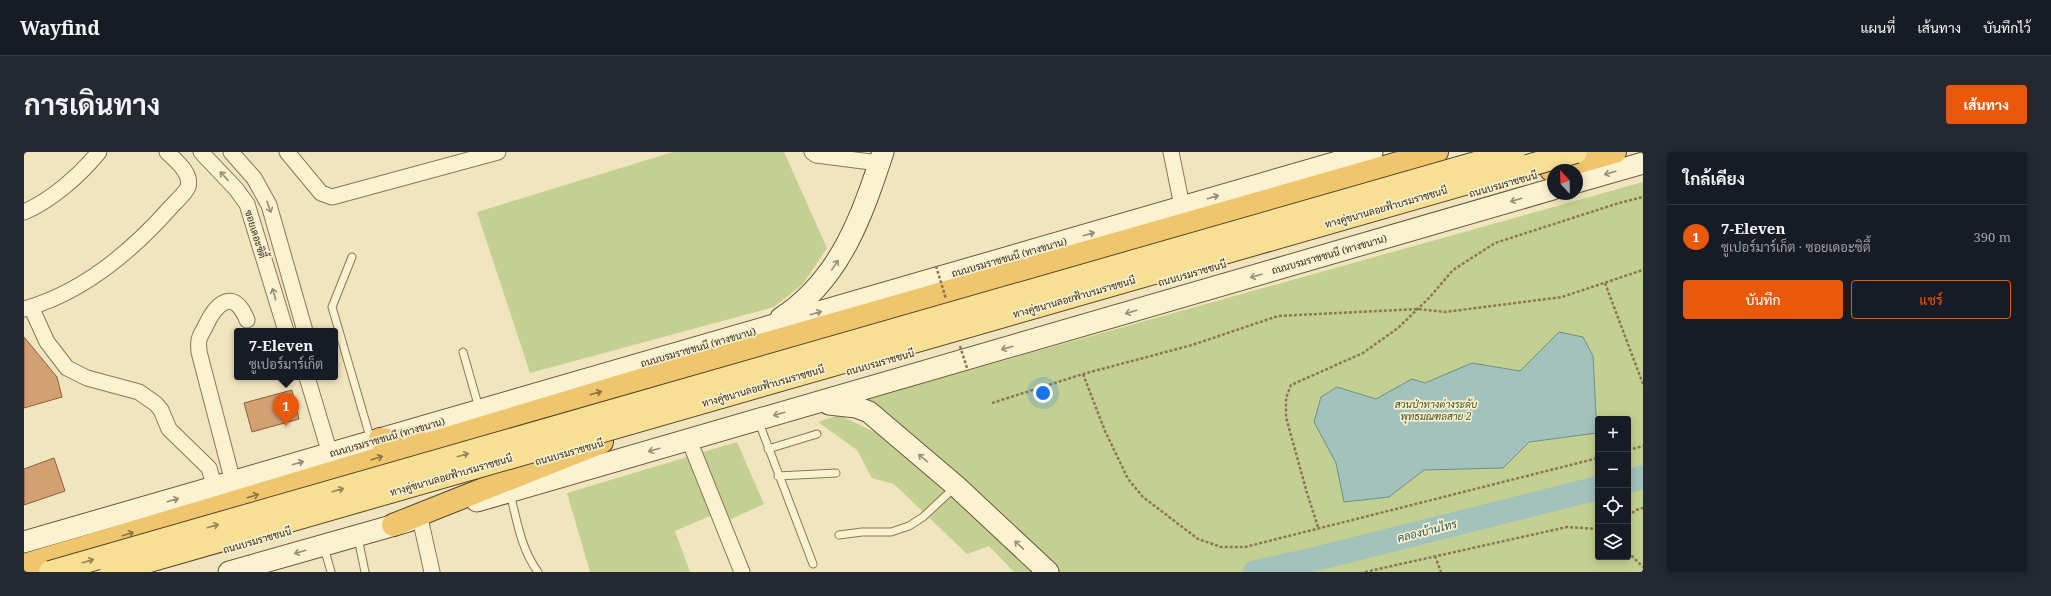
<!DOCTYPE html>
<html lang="th">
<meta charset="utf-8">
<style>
:root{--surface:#171b24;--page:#242831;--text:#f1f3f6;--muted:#9ea1a6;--line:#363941;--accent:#ea580c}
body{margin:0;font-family:"Noto Serif",Sarabun,serif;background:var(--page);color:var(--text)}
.controls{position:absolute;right:12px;bottom:12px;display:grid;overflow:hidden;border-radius:4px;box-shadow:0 2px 10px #0003}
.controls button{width:36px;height:36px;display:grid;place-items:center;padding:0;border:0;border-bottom:1px solid var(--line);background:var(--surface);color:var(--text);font:20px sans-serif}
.compass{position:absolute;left:1523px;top:12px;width:36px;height:36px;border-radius:50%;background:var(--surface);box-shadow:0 2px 10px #0003;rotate:338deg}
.you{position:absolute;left:1019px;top:241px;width:14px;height:14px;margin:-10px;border:3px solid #fff;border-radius:50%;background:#1a73e8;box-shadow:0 0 0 6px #1a73e833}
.badge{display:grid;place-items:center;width:26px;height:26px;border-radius:50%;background:var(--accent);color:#fff;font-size:13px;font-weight:700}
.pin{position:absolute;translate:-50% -33px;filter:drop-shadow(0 1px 2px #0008)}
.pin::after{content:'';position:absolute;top:21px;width:14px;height:12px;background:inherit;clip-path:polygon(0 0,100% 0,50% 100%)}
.popup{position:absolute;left:210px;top:176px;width:104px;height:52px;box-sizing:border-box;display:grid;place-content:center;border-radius:4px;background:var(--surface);filter:drop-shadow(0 1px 3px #0005);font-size:13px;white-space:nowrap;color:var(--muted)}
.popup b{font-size:15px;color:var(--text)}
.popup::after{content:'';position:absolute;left:50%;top:100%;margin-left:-8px;border:8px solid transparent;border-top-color:var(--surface)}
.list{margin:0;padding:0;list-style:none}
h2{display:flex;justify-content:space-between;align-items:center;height:52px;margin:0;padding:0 16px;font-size:17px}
h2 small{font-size:13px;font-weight:400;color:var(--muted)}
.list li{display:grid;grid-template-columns:26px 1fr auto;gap:12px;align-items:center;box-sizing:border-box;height:64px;padding:0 16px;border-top:1px solid var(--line)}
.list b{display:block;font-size:15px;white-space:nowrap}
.list p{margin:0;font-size:13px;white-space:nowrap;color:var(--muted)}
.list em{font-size:13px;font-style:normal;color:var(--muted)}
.actions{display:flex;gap:8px;padding:12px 16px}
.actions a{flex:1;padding:9px 0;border:1px solid var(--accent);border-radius:4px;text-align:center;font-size:14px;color:var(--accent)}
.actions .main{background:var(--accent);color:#fff}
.icon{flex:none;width:22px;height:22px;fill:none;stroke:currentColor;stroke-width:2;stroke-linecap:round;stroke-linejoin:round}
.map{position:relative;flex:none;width:1619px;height:420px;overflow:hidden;border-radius:4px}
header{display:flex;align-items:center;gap:24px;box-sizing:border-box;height:56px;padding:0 20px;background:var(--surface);border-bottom:1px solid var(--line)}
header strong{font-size:19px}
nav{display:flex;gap:22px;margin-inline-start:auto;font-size:14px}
.intro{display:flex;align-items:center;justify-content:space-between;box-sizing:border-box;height:96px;padding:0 24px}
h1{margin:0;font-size:28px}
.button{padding:10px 18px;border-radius:4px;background:var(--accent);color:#fff;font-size:14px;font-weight:700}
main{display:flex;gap:24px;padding:0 24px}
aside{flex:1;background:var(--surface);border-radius:4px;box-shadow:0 2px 10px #0003}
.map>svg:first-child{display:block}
.green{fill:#c4d092;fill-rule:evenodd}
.water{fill:#a2c2bb;stroke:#69918a}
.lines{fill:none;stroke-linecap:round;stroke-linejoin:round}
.river{stroke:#a2c2bb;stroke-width:24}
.building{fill:#d2a072;stroke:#8c603a}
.service-casing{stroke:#8b7656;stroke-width:9}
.minor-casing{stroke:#8b7656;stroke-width:17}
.secondary-casing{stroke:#6c5639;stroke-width:23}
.trunk-casing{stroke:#58432b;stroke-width:24}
.path{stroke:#8b7656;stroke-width:2.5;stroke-dasharray:3 2;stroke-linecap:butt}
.service{stroke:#fbf2d2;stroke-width:7}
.minor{stroke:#fbf2d2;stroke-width:15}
.secondary{stroke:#fbf2d2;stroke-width:21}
.trunk{stroke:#efc66e;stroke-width:22}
.primary-bridge-casing{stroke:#58432b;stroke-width:24;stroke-linecap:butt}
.path-bridge{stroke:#8b7656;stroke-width:2.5;stroke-dasharray:3 2;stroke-linecap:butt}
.primary-bridge{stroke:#f7df93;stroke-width:22}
.oneway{stroke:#9a8f76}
.oneway2{stroke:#8b7140}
.oneway3{stroke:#988657}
.labels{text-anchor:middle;stroke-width:3.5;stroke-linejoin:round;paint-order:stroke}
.street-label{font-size:10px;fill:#392c1b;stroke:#f8efcf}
.park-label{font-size:10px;font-style:italic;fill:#455721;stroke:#f8efcf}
.water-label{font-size:11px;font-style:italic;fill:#2a5a5a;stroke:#f8efcf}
</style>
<header>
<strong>Wayfind</strong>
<nav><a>แผนที่</a><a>เส้นทาง</a><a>บันทึกไว้</a></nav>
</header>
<div class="intro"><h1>การเดินทาง</h1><a class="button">เส้นทาง</a></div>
<main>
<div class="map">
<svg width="1619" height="420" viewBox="0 0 1619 420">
<rect width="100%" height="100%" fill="#f1e5bf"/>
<path class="green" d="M 649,0 L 760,0 L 803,96 L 779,132 L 750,155 L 506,221 L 453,60 Z
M 1619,30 L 1619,420 L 1031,420 L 842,247 ZM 1574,267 L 1604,267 L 1604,405 L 1574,405 Z
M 815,263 L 861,285 L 1012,420 L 990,420 L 965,394 L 943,402 L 870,332 L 848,326 L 833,298 L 794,270 Z
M 713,290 L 740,352 L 705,368 L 700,358 L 651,379 L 666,420 L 566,420 L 543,341 Z"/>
<path class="water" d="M 1535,180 L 1559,185 L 1569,204 L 1573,281 L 1505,290 L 1479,316 L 1400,318 L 1365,345 L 1320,350 L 1312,311 L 1290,270 L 1297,245 L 1313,235 L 1352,247 L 1388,227 L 1401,231 L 1448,211 L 1496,219 Z"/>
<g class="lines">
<path class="river" d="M 1604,329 L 1619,325
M 1231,420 L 1287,408 L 1574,336"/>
</g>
<path class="building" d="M 0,185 L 33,225 L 38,245 L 0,256 Z
M 268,238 L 275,267 L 228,280 L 220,251 Z
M 30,306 L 41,339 L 0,353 L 0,317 Z"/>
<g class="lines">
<defs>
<path id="service" d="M 328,105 L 308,155 L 344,278
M 439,200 L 455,256
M 734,268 L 789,412
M 744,297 L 793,282
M 754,324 L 812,321
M 486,341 C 493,369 497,397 514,420
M 815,383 L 838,380 L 867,380 L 885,374 L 899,365 L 930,336
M 334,386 L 341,420
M 300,395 L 307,420"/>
<path id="minor" d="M 177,0 L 212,37 L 223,52 L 262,179
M 207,0 L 230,26 L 245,53 L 281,179
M 263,0 L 297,41 L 308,45 L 474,0
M 788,0 L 792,3 L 855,11
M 1147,0 L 1158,54
M 0,60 C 28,48 56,23 75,0
M 7,155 L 23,190 L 43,216 L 63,226 L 115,240 L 132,252 L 137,258 L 145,277 L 185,316 L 191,336
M 0,157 C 58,141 107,100 146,56 C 151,50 161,42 164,35 C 168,21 152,9 143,0
M 283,225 L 306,302
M 665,288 L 718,420
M 209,330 L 175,200 C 175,196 174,192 175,188 C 176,183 180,178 182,173 C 193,150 210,136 223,168
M 396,366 L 408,420"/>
<path id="secondary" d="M 1553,30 L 1619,11
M 757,166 C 816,128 838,64 859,0
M 805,252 L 832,255 L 845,260 L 932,334 L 1024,420
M 453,349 L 1529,37
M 0,390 L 1348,0
M 205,420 L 385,369"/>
<path id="trunk" d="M 1527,18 L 1591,0
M 356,287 L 372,289 L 391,285
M 369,373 L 578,290
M 0,413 L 663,214 L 1413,0"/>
</defs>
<use href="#service" class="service-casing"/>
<use href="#minor" class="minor-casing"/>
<use href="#secondary" class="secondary-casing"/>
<use href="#trunk" class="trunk-casing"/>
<path class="path" d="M 1581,131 L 1619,232
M 1059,222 L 1081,279 L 1104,327 L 1119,345 L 1174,387 L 1197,395 L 1221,395 L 1574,306
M 968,251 L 1059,222 L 1168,193 L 1254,164 L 1394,157 L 1421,160 L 1538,145 L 1619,118
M 1604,298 L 1619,294
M 1604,364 L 1612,358 L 1619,356
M 1294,375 L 1283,341 L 1262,265 L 1262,246 L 1267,233 L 1339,201 L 1374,176 L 1405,146 L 1429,118 L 1471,91 L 1595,51 L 1619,45
M 1604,400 L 1619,415
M 1411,404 L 1417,420
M 1341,420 L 1543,375 L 1574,377"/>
<use href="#service" class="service"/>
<use href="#minor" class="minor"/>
<use href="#secondary" class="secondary"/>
<use href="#trunk" class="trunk"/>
<defs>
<path id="primary-bridge" d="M 26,420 L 1490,0
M 87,420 L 1552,0"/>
</defs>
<use href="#primary-bridge" class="primary-bridge-casing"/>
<path class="path-bridge" d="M 912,114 L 922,147
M 936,194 L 943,216"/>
<use href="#primary-bridge" class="primary-bridge"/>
</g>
<defs><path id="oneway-shaft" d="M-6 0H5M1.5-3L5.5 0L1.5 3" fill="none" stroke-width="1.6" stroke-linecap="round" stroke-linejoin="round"/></defs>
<g class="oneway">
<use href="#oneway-shaft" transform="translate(1586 21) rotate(164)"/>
<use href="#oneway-shaft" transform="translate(200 24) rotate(-133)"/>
<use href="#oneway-shaft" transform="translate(1189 45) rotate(-16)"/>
<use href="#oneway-shaft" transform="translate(1492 48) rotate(164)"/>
<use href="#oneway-shaft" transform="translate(245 55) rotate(70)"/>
<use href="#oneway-shaft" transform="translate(1065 82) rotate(-16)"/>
<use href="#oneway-shaft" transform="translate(811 113) rotate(-56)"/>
<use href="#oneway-shaft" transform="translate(1232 124) rotate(164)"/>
<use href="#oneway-shaft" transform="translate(250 142) rotate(-106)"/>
<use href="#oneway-shaft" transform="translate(1107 160) rotate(164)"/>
<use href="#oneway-shaft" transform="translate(792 161) rotate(-16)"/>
<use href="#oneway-shaft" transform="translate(983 196) rotate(164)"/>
<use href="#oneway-shaft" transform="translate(755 262) rotate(164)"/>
<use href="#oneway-shaft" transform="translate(630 298) rotate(164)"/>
<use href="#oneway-shaft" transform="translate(899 306) rotate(-140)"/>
<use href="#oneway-shaft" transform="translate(274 311) rotate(-16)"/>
<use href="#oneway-shaft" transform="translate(149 348) rotate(-16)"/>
<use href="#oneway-shaft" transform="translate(995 393) rotate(-137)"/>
<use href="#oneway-shaft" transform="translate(276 400) rotate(164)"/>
</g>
<g class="oneway2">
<use href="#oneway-shaft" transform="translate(572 241) rotate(-16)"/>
<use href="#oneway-shaft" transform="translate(353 306) rotate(-17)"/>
<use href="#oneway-shaft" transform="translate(229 344) rotate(-17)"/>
<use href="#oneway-shaft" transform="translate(104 382) rotate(-17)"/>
</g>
<g class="oneway3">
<use href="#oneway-shaft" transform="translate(439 303) rotate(-16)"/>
<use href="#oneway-shaft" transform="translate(314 338) rotate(-16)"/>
<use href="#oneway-shaft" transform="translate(189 374) rotate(-16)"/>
<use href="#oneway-shaft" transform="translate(64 409) rotate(-16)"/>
</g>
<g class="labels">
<g class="street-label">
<text transform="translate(1479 32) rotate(-16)" y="4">ถนนบรมราชชนนี</text>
<text transform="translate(1362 55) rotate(-16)" y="4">ทางคู่ขนานลอยฟ้าบรมราชชนนี</text>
<text transform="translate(232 82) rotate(73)" y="4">ซอยเดอะซิตี้</text>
<text transform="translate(1305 102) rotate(-16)" y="4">ถนนบรมราชชนนี (ทางขนาน)</text>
<text transform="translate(985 105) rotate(-16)" y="4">ถนนบรมราชชนนี (ทางขนาน)</text>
<text transform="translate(1168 121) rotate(-16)" y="4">ถนนบรมราชชนนี</text>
<text transform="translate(1050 145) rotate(-16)" y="4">ทางคู่ขนานลอยฟ้าบรมราชชนนี</text>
<text transform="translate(674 195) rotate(-16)" y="4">ถนนบรมราชชนนี (ทางขนาน)</text>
<text transform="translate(856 210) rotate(-16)" y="4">ถนนบรมราชชนนี</text>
<text transform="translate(739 234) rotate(-16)" y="4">ทางคู่ขนานลอยฟ้าบรมราชชนนี</text>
<text transform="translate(363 285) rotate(-16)" y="4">ถนนบรมราชชนนี (ทางขนาน)</text>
<text transform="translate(545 300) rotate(-16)" y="4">ถนนบรมราชชนนี</text>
<text transform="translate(427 323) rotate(-16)" y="4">ทางคู่ขนานลอยฟ้าบรมราชชนนี</text>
<text transform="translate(233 388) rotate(-16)" y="4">ถนนบรมราชชนนี</text>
</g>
<g class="park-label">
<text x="1412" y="256">สวนป่าทางต่างระดับ<tspan x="1412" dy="12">พุทธมณฑลสาย 2</tspan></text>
</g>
<g class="water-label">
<text transform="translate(1403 379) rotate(-14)" y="4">คลองบ้านไทร</text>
</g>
</g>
</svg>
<div class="controls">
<button>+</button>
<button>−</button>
<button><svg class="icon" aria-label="locate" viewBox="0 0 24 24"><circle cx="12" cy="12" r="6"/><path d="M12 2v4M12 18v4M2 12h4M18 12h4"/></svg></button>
<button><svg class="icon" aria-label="layers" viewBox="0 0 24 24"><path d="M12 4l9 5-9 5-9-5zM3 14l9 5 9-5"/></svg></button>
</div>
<svg class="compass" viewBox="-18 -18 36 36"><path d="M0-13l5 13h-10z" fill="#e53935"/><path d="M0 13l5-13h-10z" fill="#9ea1a6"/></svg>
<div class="you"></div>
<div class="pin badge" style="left:262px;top:274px">1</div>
<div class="popup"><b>7-Eleven</b>ซูเปอร์มาร์เก็ต</div>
</div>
<aside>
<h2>ใกล้เคียง<small></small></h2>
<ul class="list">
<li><span class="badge">1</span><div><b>7-Eleven</b><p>ซูเปอร์มาร์เก็ต · ซอยเดอะซิตี้</p></div><em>390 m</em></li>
</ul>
<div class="actions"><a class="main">บันทึก</a><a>แชร์</a></div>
</aside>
</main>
